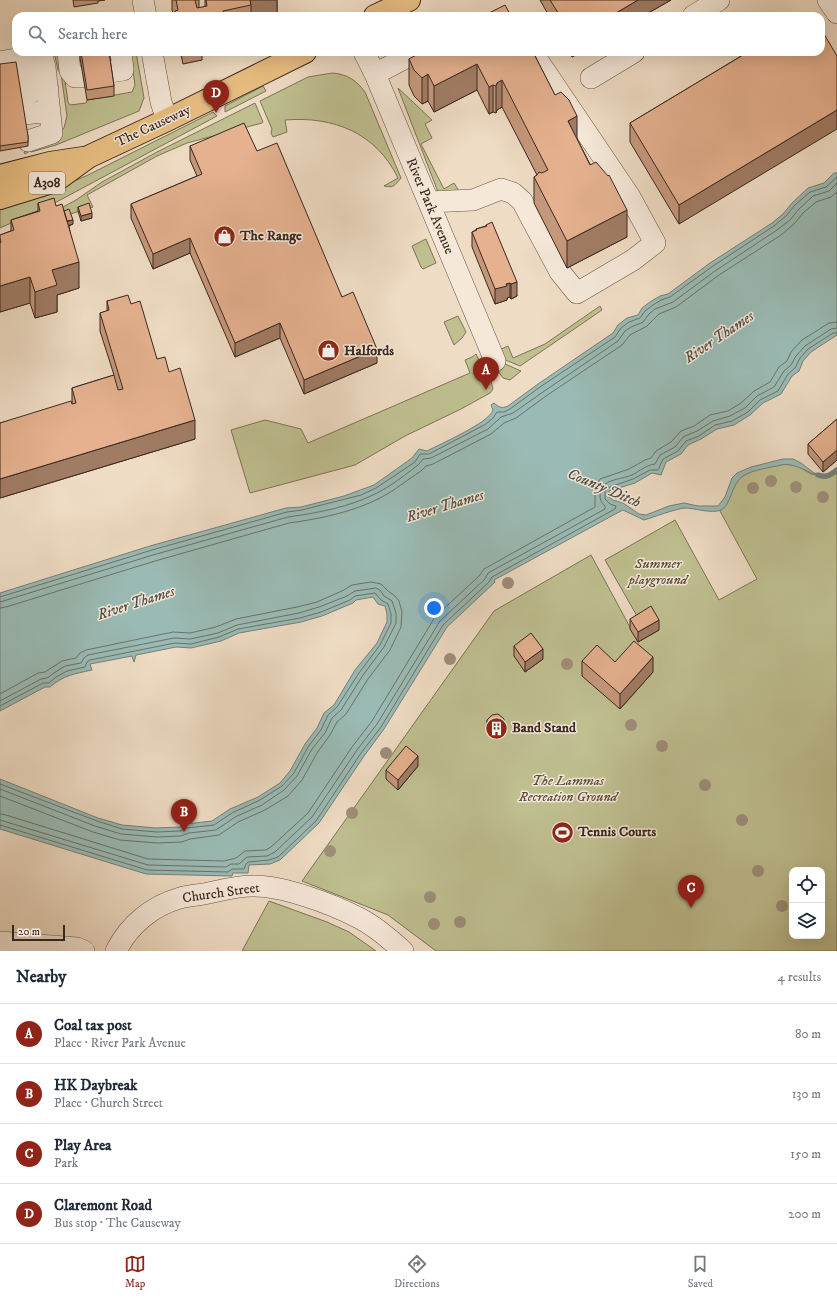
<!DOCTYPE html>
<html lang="en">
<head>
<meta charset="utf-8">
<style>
	:root { --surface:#fff; --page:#f2f2f3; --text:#1f2937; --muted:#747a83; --line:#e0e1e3; --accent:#8f2418 }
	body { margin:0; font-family:"IM FELL DW Pica",serif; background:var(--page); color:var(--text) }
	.controls { position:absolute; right:12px; bottom:12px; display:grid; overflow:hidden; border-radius:8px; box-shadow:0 4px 16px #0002 }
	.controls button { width:36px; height:36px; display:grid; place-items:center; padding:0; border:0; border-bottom:1px solid var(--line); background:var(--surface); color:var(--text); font:20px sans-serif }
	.scale { position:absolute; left:12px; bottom:10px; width:53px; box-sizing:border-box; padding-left:4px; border:2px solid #3a2821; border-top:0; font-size:11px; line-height:14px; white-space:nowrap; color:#3a2821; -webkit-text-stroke:3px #f5e8d9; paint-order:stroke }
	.you { position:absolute; left:434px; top:608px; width:14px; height:14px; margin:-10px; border:3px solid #fff; border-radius:50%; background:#1a73e8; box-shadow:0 0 0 6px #1a73e833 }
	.badge { display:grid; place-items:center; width:26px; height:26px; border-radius:50%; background:var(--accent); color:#fff; font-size:13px; font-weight:700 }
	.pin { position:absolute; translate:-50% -33px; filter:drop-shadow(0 1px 2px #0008) }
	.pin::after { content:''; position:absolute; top:21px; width:14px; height:12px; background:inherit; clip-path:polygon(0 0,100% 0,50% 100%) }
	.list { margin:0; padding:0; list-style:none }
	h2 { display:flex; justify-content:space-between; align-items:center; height:52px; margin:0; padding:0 16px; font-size:17px }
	h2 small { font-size:13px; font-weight:400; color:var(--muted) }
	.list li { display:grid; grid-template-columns:26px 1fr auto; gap:12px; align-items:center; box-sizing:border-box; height:60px; padding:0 16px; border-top:1px solid var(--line) }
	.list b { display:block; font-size:15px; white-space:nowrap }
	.list p { margin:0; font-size:13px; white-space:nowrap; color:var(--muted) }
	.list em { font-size:13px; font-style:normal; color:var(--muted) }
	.icon { flex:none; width:22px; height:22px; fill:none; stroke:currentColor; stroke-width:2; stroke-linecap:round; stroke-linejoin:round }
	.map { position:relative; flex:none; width:837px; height:951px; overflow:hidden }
	.search { position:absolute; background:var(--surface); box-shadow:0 4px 16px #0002; left:12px; right:12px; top:12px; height:44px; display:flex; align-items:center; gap:10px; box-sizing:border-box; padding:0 14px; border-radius:12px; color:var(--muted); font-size:15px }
	.sheet { height:292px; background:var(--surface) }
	nav { display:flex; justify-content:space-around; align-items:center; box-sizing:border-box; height:56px; border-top:1px solid var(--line); background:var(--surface); font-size:11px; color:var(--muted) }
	nav a { display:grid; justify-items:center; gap:2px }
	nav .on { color:var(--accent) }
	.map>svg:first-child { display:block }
</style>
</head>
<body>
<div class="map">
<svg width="837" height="951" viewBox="0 0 837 951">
	<rect width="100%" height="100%" fill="#efdcc4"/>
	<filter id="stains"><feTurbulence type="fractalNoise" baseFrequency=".005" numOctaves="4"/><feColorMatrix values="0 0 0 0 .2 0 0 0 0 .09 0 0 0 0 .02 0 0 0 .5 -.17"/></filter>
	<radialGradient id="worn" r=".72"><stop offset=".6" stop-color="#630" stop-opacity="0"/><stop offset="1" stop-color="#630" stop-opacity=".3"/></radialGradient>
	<!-- green -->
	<path fill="#bfbf90" stroke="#7c7458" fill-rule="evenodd" d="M54 52H61L68 102 70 105 86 103 87 100 132 92 135 85 130 52H136L144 98 139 111 56 145 31 152 30 151 25 154 24 152 60 132 64 128 67 116 61 74 58 70Z
		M332 73C347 74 356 80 365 92L401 178C394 186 394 188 384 186L398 178C376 133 334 116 285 120L287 132 273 137 271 133 272 129 260 101 308 77Z
		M263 86 266 91 225 112V106Z
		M398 88 432 120 425 124 432 138 421 144 444 189 454 183 459 191 438 192Z
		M255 103 263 122 262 123 187 143 157 156 87 195 93 207 0 236 52 213 76 200 102 182 157 152Z
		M213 112 217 116 49 206 0 228V210L47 193 88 175Z
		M426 239 436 263 423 269 421 267 412 246Z
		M600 306 602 310 520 366 503 359 499 350 508 346 513 358 545 344Z
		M458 316 466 332 462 338 454 345 444 322Z
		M476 354 484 371 490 369 493 376 490 378 493 389 490 393 461 409 405 436 355 465 250 493 231 430 265 420 301 429 308 443 470 373 465 360 472 357Z
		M503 363 521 371 510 380 503 378 495 367Z
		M784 464 798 466 811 474 829 476 837 470V951H436L388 915 302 881 494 611 591 555 638 642 641 623 605 560 675 520 719 600 757 579 720 511C730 503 727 496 733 486 743 469 767 468 784 464ZM792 870H822V936H792Z
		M269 901 327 922 349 932 376 951H242Z"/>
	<!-- water -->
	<path fill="#9abbb5" stroke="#74807a" d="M834 173H837V335L811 352 803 361 799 371 792 376 781 394 763 403 750 415 734 425 717 429 701 439 688 445 681 454 666 462 661 475 652 473 635 483 609 491V497L613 500 623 503 639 514 646 515 669 506 684 503 698 506H718L725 497 732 478 737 473 751 467 783 459H793L801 463 814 473 827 476 837 467V470C835 471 832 474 830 475 818 482 798 461 781 465 769 468 754 469 743 476 731 484 731 506 721 510 711 514 695 508 685 508 675 509 654 517 644 520L623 510 619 512 494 580 495 582 447 627 384 729 364 756 319 823 280 860 270 864 249 865 248 873H233L232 876 146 874 0 829V779L98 818 122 825 156 828 180 827 186 824 212 821 230 809 258 797 280 783 290 771 305 744 317 728 324 713 334 705 355 670 377 643 387 622V614L385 606 378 604 373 597 356 600 353 603 322 616 301 622 239 633 221 641 191 648 176 647 136 655 134 662 132 656 90 664 92 670C74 674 64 675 50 687H45L0 711V593L150 546 286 508 301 507 344 496 374 485 412 458 419 449 427 451C440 444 489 423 493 410L491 405 494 403C499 407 501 409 508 406L538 384 613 333 618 325 627 318 638 315 642 308 650 302 660 296 668 294 710 263 772 223 783 214 792 203 808 188 824 183Z"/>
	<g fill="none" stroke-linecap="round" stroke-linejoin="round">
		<!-- shore -->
		<path stroke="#6a726b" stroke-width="1" d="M0 597 152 550 287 512 302 510 361 495 376 488 415 462 420 454H429L486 424 493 418 497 412H504L510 409 540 387 615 337 621 328 629 322 640 318 645 311 653 305 661 300 670 297 713 266 774 226 786 216 795 205 810 192 826 187 837 177
			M0 602 153 555 288 517C317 513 350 507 377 493 391 486 405 475 418 465L423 459 431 458 488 429 501 417 513 413 543 392 618 341 625 331 631 327 643 322 649 314 655 309 673 302 715 271 777 230 790 220 799 209 813 196 829 191 837 183
			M0 608 6 607 155 561 289 523C319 519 353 512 380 498 394 491 407 480 421 471L426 466 433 464 491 434 504 423 516 418 546 396 622 345 630 335 647 326 659 314 676 307 719 275 781 235 794 224 803 213 816 202 831 197 837 192
			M0 694 38 673 45 672 62 661 76 658 80 653 86 650 173 632 190 633 216 627 236 619 297 607 317 602 344 590 352 585 371 582 381 584 388 591 395 596 399 601 402 612 401 627 390 650 368 679 346 714 337 722 330 735 317 753 302 780 288 796 265 810 238 822 219 835 190 839 182 842 157 843 120 840 93 832 0 796
			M0 701 41 679 47 678 54 673 65 666 81 663 84 658 88 655 174 638 190 639 218 633 237 625 299 613 319 607 347 596 355 591 376 588 380 590 384 596 392 601 396 613V623L384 647 363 675 341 710 332 718 325 733 312 749 297 776 284 790 262 805 235 817 216 830 189 833 181 836 157 837 121 834 95 826 0 789
			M0 706 43 683H49L56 677 67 671 85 667 87 662 90 660 175 643 191 644 219 637 238 629 300 618 321 612 350 600 355 596 375 593 381 600 388 604 391 614V623L380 645 359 673 337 707 328 715 321 730 308 747 294 773 282 786 260 800 232 813 214 825 187 828 180 831 157 832 122 829 97 821 0 784
			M0 814 6 815 148 859 224 861 236 858 245 851 266 850 271 847 308 813 352 747 372 721 435 617 479 576 484 569 595 507V489L600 479 629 469 645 460 651 458 656 451 671 442 681 431 694 426 710 415 728 411 741 403 754 391 770 382 779 367 787 361 791 352 802 340 829 323 837 322
			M0 820 148 865 226 867 231 864H239L247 857 267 856 275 852 312 817 357 750 377 724 440 621 485 579 488 573 605 509V506C602 503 600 501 600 495 600 479 620 480 632 475 640 471 646 465 655 464L660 455 675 447 683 437 697 431 713 421 730 416 745 408 757 396 774 387 784 371 791 365 796 356 805 346 831 329 837 328
			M0 825 147 870 228 872 232 869H244L246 864 248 862 269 860 278 857 316 821 361 753 381 727 443 625 489 582 492 577 615 509 616 506 610 504 605 499V491L607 488 633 479 650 470H658L663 459 678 451 686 441 699 436 715 425 732 421 748 412 760 400 778 391 788 374 795 368 800 358 808 349 833 333H837"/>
		<!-- stream -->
		<path stroke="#74807a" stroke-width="5.5" d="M818 475C827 478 830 475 837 470"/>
		<defs>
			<path id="minor" d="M143 0 146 16
				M828 0 837 13
				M693 16 719 0
				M68 52 70 71 75 77H83
				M152 52 161 102 167 120
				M364 52 375 74 495 361
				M0 62 33 56 41 53 45 67 52 133 28 141
				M110 72 123 70 121 52
				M375 74 417 52
				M18 77 46 74
				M591 78 634 52
				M20 94 48 89
				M24 114 50 111
				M429 202 473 200 501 189 513 193 522 201 560 272 577 293 633 260 655 243 630 197 532 52
				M0 942 77 948 84 951
				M116 951C129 925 152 906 180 898 187 896 196 895 204 894 219 891 236 886 252 886 282 885 332 904 359 918 373 925 391 940 403 951"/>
			<path id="major" d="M375 16 409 0
				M0 176 50 163 83 158
				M0 198 55 181 88 157 167 120 305 52"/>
		</defs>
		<!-- minor casing -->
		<use href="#minor" stroke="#67554a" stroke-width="22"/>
		<!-- major casing -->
		<use href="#major" stroke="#3a2821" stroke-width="24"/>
		<!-- minor -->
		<use href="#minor" stroke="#f5e8d9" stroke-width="21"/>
		<!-- major -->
		<use href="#major" stroke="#e8be82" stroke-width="22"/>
	</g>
	<!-- trees -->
	<g fill="#9e8e7a">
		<circle cx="771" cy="481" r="6"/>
		<circle cx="796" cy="487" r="6"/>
		<circle cx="753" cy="488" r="6"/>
		<circle cx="823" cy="497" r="6"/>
		<circle cx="508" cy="583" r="6"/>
		<circle cx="450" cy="659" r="6"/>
		<circle cx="567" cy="664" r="6"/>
		<circle cx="631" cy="725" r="6"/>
		<circle cx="662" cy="746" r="6"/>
		<circle cx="386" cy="753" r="6"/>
		<circle cx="705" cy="785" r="6"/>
		<circle cx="352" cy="813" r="6"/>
		<circle cx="742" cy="820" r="6"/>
		<circle cx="330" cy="851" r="6"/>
		<circle cx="758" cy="871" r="6"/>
		<circle cx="430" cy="897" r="6"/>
		<circle cx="782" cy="906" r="6"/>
		<circle cx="460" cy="922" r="6"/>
		<circle cx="434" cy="924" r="6"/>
	</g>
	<!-- wall -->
	<path fill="#c5987b" stroke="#3a2821" d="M73 0H105L98 1V3L74 7Z
		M172 0H199V8L205 7V0H277V16H174L172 10Z
		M540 0H671L643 16H549Z
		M80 52H109L114 86V96L87 100 80 58Z
		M178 52H202V60L183 64 181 55H179Z
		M416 52H533L627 237 567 268 534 203V177L537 175 502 107 497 110 496 113 493 112 489 114 477 90 434 112 428 101 422 104 414 96 409 85V59L416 56Z
		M570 52H581L572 57Z
		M748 52 679 224 630 142V123Z
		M0 64 28 136V146L0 151Z
		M190 146 257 151 342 297 377 363 304 394 280 338 235 357 190 253 153 269 131 218V204L197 176 190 160Z
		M38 203 56 206 64 211 73 224 69 226 79 288 57 295V312L35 318 30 303 0 312V235L11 231V220L38 211Z
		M78 207 92 218 81 221 78 211Z
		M486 225 517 296 511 299 510 297 507 298V300L495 304 472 247V232L476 230V229L486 226Z
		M107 301 131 304 157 359 169 372 195 439 0 498V423L72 404V388L114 375 100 331V313L107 311Z
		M837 419V460L823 472 808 454V444Z
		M630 619 659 630 638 642 630 629Z
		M514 646 543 659 525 672 514 656Z
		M582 661 615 662 653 672 620 709 582 676Z
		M487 720 504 731 501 735 494 737 488 733 487 725Z
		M418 766 398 790 386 779V770Z"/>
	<!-- shaded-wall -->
	<path fill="#a07c64" stroke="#3a2821" d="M249 0H277V16H251V5Z
		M638 0H671L643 16H611Z
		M572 52H581L572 57Z
		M477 64V90L434 112V86Z
		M428 74V101L422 104V78Z
		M502 80V107L497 110 496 113V86L497 83Z
		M493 85V112L489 114V87Z
		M837 110V129L679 224V205Z
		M577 116V142L568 121Z
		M627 210V237L567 268V241Z
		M92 213V218L81 221V216Z
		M73 220V224L60 228V223Z
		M190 238V253L153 269V254Z
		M79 262V288L57 295V312L35 318V292L52 270Z
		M30 277V303L0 312V286Z
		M517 282V296L511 299V284Z
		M510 283V297L507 298V300L495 304V289Z
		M280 323V338L235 357V343Z
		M377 349V363L304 394V380Z
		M195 420V439L0 498V479Z
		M837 450V460L823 472V462Z
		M659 620V630L638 642V632Z
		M543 649V659L525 672V662Z
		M653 657V672L620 709V694Z
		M504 726V731L501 735 494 737V732Z
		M418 756V766L398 790V780Z"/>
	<!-- building -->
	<path fill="#e5b18f" stroke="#3a2821" d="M176 0H195L197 8 207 6 206 0H250L251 5 223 11 224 16H176L175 11 178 10Z
		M550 0H638L611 16H560Z
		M505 5 511 16H483Z
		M821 29 837 56V110L679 205 630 123 748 52H821Z
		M81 52H109L114 86 87 90Z
		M417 52H533L555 95 561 92 569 100 577 116 568 121 590 165 596 162 608 176 609 175 627 210 567 241 534 177 537 175 539 172 542 173 548 170 502 80 497 83 496 86 493 85 489 87 477 64 434 86 428 74 422 78 414 70 409 59 418 54Z
		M16 62 28 136V142L0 146V64Z
		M244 123 257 151 277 143 342 297 353 292 377 349 304 380 280 323 235 343 190 238 153 254 131 204 202 174 190 146Z
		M54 198 56 206 62 204 79 262 52 270 57 285 35 292 30 277 0 286V243L1 242 0 238V235L14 230 11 220 40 211 38 203Z
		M89 203 92 213 81 216 78 207Z
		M69 209 73 220 67 221 64 211Z
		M492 222 517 282 511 284 510 283 506 284 507 286 495 289 472 232 477 230 476 229 487 226 486 225Z
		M128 295 131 304 140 301 157 359 165 357 169 372 180 368 195 420 0 479V423L71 401 72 404 76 403 72 388 114 375 118 390 123 389 100 313 109 310 107 301Z
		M837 419V450L823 462 808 444Z
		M651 606 659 620 638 632 630 619Z
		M531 633 543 649 525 662 514 646Z
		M634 641 653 657 620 694 582 661 597 645 615 662Z
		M498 714 504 719V726L501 730 494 732 488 728 487 720 492 715Z
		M406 746 418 756 398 780 386 770Z"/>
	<!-- icons -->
	<defs>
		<symbol id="shop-disc" viewBox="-11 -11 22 22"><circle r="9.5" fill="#8f2418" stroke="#f5e8d9"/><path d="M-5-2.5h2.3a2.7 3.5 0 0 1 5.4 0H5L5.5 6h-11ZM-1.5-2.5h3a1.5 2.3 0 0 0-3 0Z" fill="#fff"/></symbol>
		<symbol id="building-disc" viewBox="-11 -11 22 22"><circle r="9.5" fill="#8f2418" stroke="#f5e8d9"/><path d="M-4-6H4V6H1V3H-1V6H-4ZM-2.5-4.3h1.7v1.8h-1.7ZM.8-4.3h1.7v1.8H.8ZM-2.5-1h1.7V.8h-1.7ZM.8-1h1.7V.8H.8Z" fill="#fff"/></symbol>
		<symbol id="stadium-disc" viewBox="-11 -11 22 22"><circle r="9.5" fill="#8f2418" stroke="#f5e8d9"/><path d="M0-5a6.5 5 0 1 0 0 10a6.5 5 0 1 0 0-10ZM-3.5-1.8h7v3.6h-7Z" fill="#fff"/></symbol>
	</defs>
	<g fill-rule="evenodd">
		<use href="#shop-disc" x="212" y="224" width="25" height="25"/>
		<use href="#shop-disc" x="316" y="338" width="25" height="25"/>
		<use href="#building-disc" x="484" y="716" width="25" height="25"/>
		<use href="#stadium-disc" x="550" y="820" width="25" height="25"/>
	</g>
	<g text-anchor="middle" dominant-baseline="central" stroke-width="3" stroke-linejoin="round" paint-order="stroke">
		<!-- shield labels -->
		<rect fill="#f5e8d9" stroke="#726258" stroke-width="1" x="29" y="172" width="36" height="22" rx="3"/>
		<g font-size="13" font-weight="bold" fill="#3a2821">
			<text x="47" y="183">A308</text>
		</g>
		<!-- street labels -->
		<g font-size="14" fill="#3a2821" stroke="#f5e8d9">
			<text transform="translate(153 126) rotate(-25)">The Causeway</text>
			<text transform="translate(430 206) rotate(67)">River Park Avenue</text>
			<text transform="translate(221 893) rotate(-8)">Church Street</text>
		</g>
		<!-- poi labels -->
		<g font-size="14" font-weight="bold" fill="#3a2821" stroke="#f5e8d9" text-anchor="start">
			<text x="240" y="236">The Range</text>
			<text x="344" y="351">Halfords</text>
			<text x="512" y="728">Band Stand</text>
			<text x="578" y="832">Tennis Courts</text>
		</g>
		<!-- park labels -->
		<g font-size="14" font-style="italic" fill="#5b4e3d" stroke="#f5e8d9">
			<text x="658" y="564">Summer<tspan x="658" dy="16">playground</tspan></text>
			<text x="568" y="781">The Lammas<tspan x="568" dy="16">Recreation Ground</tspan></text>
		</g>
		<!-- water labels -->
		<g font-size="15" font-style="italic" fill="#524d46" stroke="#f5e8d9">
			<text transform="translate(719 337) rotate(-34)">River Thames</text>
			<text transform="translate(604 488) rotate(23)">County Ditch</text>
			<text transform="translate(445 506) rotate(-17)">River Thames</text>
			<text transform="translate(136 603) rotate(-18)">River Thames</text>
		</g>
	</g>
	<rect width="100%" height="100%" filter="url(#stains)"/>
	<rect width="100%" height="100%" fill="url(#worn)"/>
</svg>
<div class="controls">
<button><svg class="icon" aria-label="locate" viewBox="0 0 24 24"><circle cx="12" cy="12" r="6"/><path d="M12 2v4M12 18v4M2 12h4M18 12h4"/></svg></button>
<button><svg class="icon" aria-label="layers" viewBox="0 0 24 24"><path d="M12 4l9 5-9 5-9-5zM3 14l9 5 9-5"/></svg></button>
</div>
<div class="scale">20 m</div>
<div class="you"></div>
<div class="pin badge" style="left:486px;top:390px">A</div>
<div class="pin badge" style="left:184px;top:832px">B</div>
<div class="pin badge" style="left:691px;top:908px">C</div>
<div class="pin badge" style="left:216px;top:113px">D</div>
<div class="search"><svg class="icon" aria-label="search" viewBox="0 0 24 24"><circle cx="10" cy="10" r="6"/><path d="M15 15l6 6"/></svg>Search here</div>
</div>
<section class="sheet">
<h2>Nearby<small>4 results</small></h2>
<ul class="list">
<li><span class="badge">A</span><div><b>Coal tax post</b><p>Place · River Park Avenue</p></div><em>80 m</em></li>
<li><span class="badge">B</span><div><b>HK Daybreak</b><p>Place · Church Street</p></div><em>130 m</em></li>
<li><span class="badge">C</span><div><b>Play Area</b><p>Park</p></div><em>150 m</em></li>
<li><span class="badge">D</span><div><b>Claremont Road</b><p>Bus stop · The Causeway</p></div><em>200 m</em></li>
</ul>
</section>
<nav>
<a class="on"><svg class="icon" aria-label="map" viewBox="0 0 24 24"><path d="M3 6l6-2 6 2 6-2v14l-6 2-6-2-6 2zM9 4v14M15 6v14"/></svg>Map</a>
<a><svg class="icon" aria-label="directions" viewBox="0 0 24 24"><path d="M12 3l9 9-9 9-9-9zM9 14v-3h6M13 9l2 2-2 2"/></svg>Directions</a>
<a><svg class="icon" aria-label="saved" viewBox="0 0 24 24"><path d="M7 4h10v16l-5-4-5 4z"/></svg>Saved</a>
</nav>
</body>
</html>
